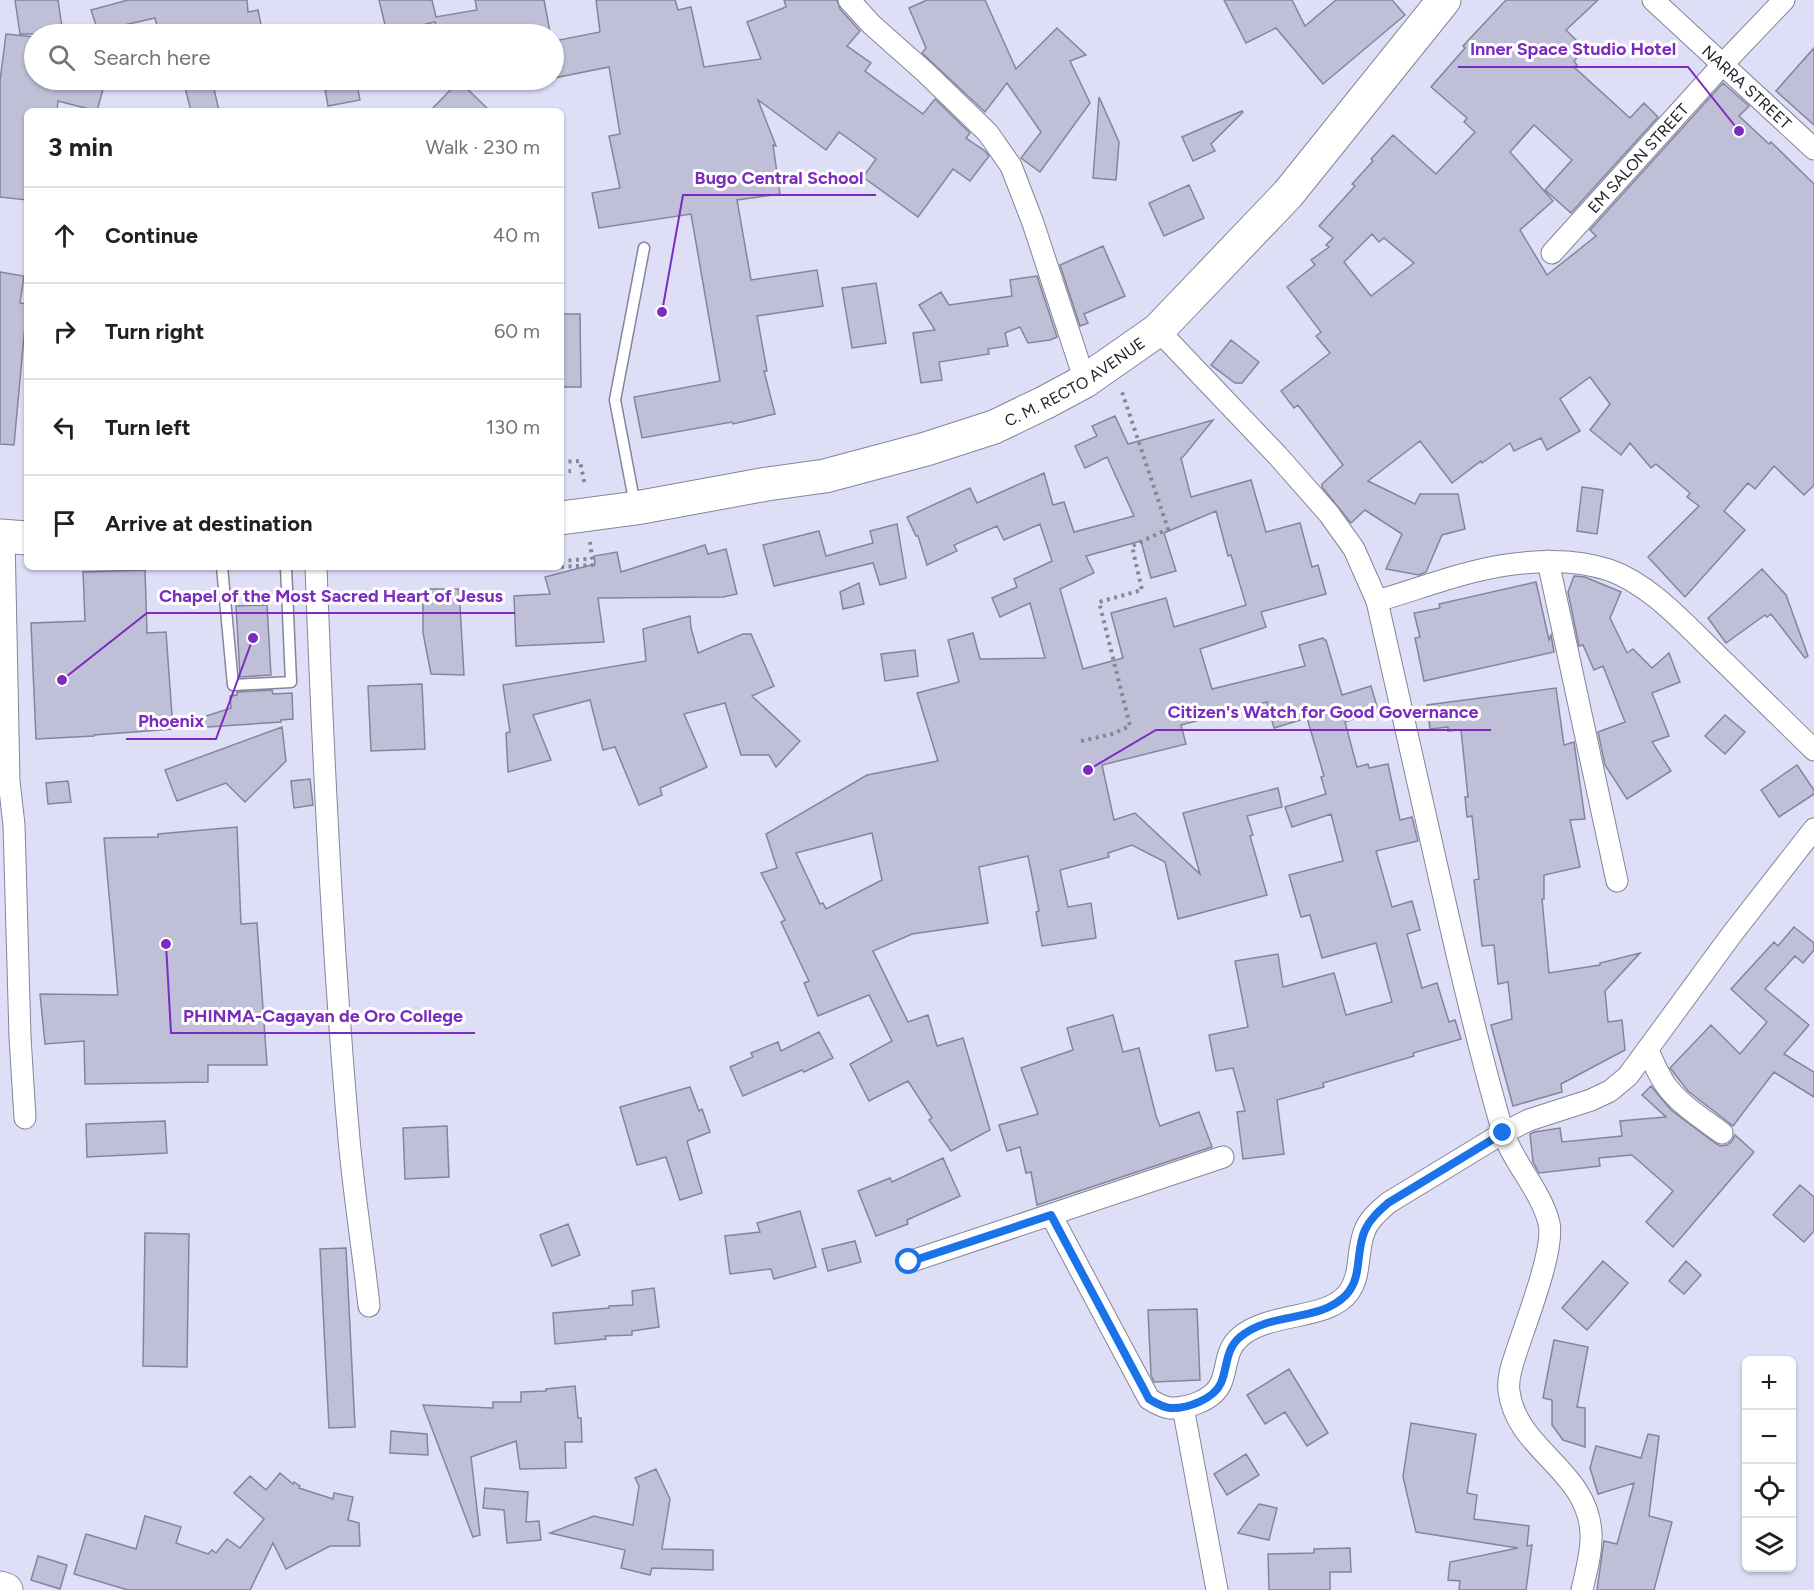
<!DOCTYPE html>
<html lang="en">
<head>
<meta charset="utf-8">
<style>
	:root { --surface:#fff; --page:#f2f2f2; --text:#202124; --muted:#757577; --line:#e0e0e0 }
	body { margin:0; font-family:Figtree,sans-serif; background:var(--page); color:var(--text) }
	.controls { position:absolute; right:18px; bottom:18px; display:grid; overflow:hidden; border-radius:9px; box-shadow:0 2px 4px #0004 }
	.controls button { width:54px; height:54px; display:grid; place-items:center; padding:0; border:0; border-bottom:2px solid var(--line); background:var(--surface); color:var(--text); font:30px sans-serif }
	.stop { position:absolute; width:18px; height:18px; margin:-14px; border:4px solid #1a73e8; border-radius:50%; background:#fff }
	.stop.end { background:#1a73e8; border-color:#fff; box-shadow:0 2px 6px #0008 }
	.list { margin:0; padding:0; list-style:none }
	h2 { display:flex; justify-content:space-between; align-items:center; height:78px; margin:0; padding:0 24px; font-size:26px }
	h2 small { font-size:20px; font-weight:400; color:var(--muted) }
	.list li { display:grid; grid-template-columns:39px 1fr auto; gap:18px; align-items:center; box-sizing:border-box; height:96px; padding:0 24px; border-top:2px solid var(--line) }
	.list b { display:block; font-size:22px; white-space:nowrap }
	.list em { font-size:20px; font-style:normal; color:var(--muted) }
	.icon { flex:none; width:33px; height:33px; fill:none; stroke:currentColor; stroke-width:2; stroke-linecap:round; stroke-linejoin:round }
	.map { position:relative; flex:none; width:1814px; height:1590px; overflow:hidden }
	.search { position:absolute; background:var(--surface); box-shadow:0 2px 4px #0004; left:24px; top:24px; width:540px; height:66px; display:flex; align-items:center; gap:15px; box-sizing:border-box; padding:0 21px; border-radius:33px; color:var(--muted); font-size:22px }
	.panel { position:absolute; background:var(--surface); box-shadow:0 2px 4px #0004; left:24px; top:108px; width:540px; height:462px; border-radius:9px }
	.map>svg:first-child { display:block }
</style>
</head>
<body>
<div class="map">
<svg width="1814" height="1590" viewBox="0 0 1814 1590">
	<rect width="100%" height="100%" fill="#dedef7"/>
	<!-- building -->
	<path fill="#bfbfd8" stroke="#84849b" stroke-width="1.5" fill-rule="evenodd" d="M15 0H58L63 34H20Z
		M128 0H247L248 12 258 10 263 34H199L197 29 175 34H159L155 18 98 31 91 10Z
		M379 0H432L436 17 477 10 475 0H544L550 32 533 34H438L435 22 387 33Z
		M596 0H675L678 10 691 7 704 67 761 59 747 22 786 7 784 0H837L840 9 860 31 847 46 871 63 865 71 923 114 935 99 970 133 966 138 985 151 989 156 970 181 953 169 918 217 863 177 876 159 839 132 826 150 758 100 776 146 773 145 780 194 737 200 751 280 817 270 823 306 757 316 767 371H764L775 414 733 424 732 422 642 438 634 397 720 381 691 214 599 228 592 193 620 188 609 136 620 134 609 67 554 78V41L600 32Z
		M927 0H985L1016 69 1057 28 1086 55 1070 61 1090 103 1040 172 1021 158 1041 132 1007 83 985 112 922 53 926 48 909 8Z
		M1224 0H1292L1305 26 1336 0H1392L1405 15 1323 84 1276 28 1246 43Z
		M1506 0H1598L1566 30 1585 49 1574 61 1577 65 1574 67 1630 118 1644 103 1658 117 1571 213 1545 190 1572 160 1534 125 1510 152 1553 201 1520 230 1547 275 1596 236 1590 230 1723 83 1749 106 1739 116 1769 144 1771 142 1814 184V485L1804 495 1774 466 1755 489 1748 483 1724 511 1745 530 1685 597 1648 557 1699 506 1687 497 1690 493 1656 464 1651 468 1630 443 1621 455 1590 430 1610 404 1590 377 1560 399 1580 431 1547 450 1541 438 1514 451 1510 443 1482 463 1481 461 1452 483 1420 441 1368 481 1415 504 1420 494H1458L1465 529 1442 535 1426 572 1419 575 1386 569 1402 534 1365 510 1351 523 1322 487V484L1343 465 1298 405 1294 408 1281 391 1330 353 1316 336 1321 332 1287 287 1315 265 1311 260 1329 247 1326 245 1333 238 1319 226 1355 186 1352 184 1373 161 1371 159 1393 135 1436 174 1475 132 1464 122 1467 118 1431 87 1465 48 1463 46ZM1372 234 1379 242 1384 238 1414 263 1371 296 1344 262Z
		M6 34 34 37V80H66L103 89 97 111 58 101 57 111H27V200L0 197V81Z
		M1814 48V125L1776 91Z
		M183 80H212L219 111H191Z
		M339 80H356L360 100 328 106 324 83Z
		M459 81 490 111H430Z
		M1099 97 1119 142 1116 180 1093 178Z
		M1242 111 1243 112 1211 144 1215 151 1193 161 1182 137Z
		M1189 185 1204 218 1164 236 1149 203Z
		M1103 246 1125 296 1084 314 1088 323 1080 326 1060 265Z
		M0 272 24 276 20 303 27 304 14 445 0 444Z
		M1037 276 1057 337 1050 340 1028 343 1020 327 1005 333 1008 346 988 349 989 354 939 362 942 380 921 383 913 333 935 330 919 305 941 292 949 305 1012 296 1010 280Z
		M876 283 886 343 852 348 842 288Z
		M561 314H580L581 387H561Z
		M1231 340 1259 362 1242 383H1235L1211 365Z
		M1115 416 1128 444 1213 420 1183 457 1181 458 1191 497 1251 480 1266 532 1300 523 1312 567 1318 565 1326 594 1261 612 1266 627 1200 649 1212 689 1305 666 1299 645 1323 638 1324 640H1326L1342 695 1371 686 1378 710 1345 722 1357 767 1368 764 1369 768 1388 764 1400 820 1412 817 1418 841 1376 851 1392 907 1412 901 1420 930 1407 934 1422 988 1437 983 1449 1022 1455 1020 1461 1039 1413 1053 1414 1056 1323 1083 1324 1087 1277 1100 1284 1154 1243 1159 1237 1112 1245 1111 1233 1068 1216 1071 1209 1035 1248 1027 1235 961 1278 954 1283 987 1334 973 1346 1015 1392 1002 1376 943 1322 958 1310 915 1301 917 1289 875 1343 861 1331 814 1292 827 1285 807 1326 794 1321 777 1324 776 1307 718 1274 728 1267 702 1181 725 1186 744 1102 765 1114 820 1135 813 1200 874 1183 813 1278 788 1282 807 1247 816 1253 835 1250 836 1267 895 1178 919 1165 862 1132 845 1108 853 1109 857 1060 870 1068 907 1091 903 1096 938 1042 946 1036 912 1039 911 1028 856 979 867 988 923 912 934 873 951 908 1022 928 1015 937 1046 963 1038 990 1130 951 1151 929 1120 932 1118 908 1081 869 1101 850 1064 892 1041 869 995 818 1016 804 983 809 981 781 922 785 920 761 873 777 868 766 834 867 775 938 761 917 693 959 682 948 640 973 633 980 659 1045 658 1030 603 1000 617 992 598 1017 587 1014 579 1052 561 1040 524 1004 540 997 526 954 545 957 551 927 565 918 536H916L907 517 970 488 977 503 1044 473 1053 505 1064 502 1074 532 1134 516 1107 457 1085 468 1075 446 1097 436 1092 426ZM1216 511 1228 556 1231 555 1246 605 1174 627 1166 598 1111 613 1123 658 1083 669 1060 589 1094 573 1086 556 1141 541 1151 578 1176 571 1164 533ZM872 833 882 880 826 909 823 903 820 904 796 853Z
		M1582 487 1603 490 1597 534 1577 531Z
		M897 524 906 578 880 585 873 563 774 586 763 545 819 531 826 556 873 543 870 531Z
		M705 545 708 554 726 549 737 594 723 597 598 598 604 642 516 646 514 596 550 594 545 577 595 564 594 556 617 552 621 572Z
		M1762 569 1786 595 1808 656 1805 658 1771 614 1767 617 1765 615 1726 643 1708 618Z
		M145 570 147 633 166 632 173 729 94 735V736L36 739 31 623 85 621 83 572Z
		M1574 576 1585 577 1621 592 1610 618 1627 653 1633 649 1652 668 1669 653 1680 682 1652 693 1669 736 1652 742 1671 771 1627 799 1605 765 1598 732 1625 722 1603 666 1594 670 1583 645 1579 646 1568 592Z
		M1536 582 1549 640 1551 635 1554 652 1424 681 1415 638 1420 637 1414 613 1440 608 1439 604Z
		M859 583 864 604 843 609 840 592Z
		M423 589H459L464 675 431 674 423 633Z
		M267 605 271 675 240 677 236 606Z
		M690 616 691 628 698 653 743 634H751L774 686 752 696 800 741 776 767 769 755H741L725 703 684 714 707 767 660 788 662 795 639 805 615 747 603 750 590 700 533 715 551 760 508 772 506 733 510 732 503 685 646 661 643 629Z
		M915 650 918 676 885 681 881 654Z
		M422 684 425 749 371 751 368 686Z
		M1556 688 1564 745 1574 742 1585 819 1570 820 1580 867 1544 875V899H1542L1549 973 1600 965V963L1640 953 1605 991 1608 1022 1622 1020 1625 1050 1561 1084 1562 1092 1513 1106 1491 1025 1512 1019 1508 982 1498 984 1494 945 1482 946 1474 880 1479 879 1472 816 1467 817 1465 797H1468L1461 730 1448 731V727L1430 729 1427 705Z
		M272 690 273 694 292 693 293 719 281 720V722L193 728 191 721 231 708 230 696 237 695V692Z
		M1725 715 1745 732 1725 754 1705 736Z
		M282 727 286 761 245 802 226 783 177 801 165 770Z
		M1797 765 1814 790V794L1779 817 1761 790Z
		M310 779 313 805 294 808 291 781Z
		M68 781 71 802 48 804 46 783Z
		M237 827 241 924 257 923 267 1065H208V1082L85 1084 84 1041 45 1044 40 994 118 995 104 838 158 837V834Z
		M1794 927 1814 943V950L1803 963 1795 956 1765 989 1809 1025 1784 1054 1814 1072V1097L1774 1072 1733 1126 1688 1091 1670 1068 1711 1025 1740 1054 1767 1022 1731 989 1774 942 1778 946Z
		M1113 1015 1123 1052 1139 1048 1156 1116 1160 1126 1199 1112 1212 1147 1037 1205 1031 1172 1026 1173 1020 1147 1007 1151 999 1125 1038 1114 1021 1068 1073 1050 1067 1028Z
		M819 1032 833 1058 804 1072 802 1070 743 1096 730 1067 753 1057 751 1053 778 1042 781 1051Z
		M1651 1086 1671 1110 1715 1143 1720 1146 1727 1145 1732 1141 1735 1135 1754 1152 1673 1247 1646 1222 1673 1191 1632 1155 1599 1158 1600 1166 1539 1173 1533 1162 1530 1134 1534 1132 1560 1128 1562 1142 1622 1136 1620 1121 1666 1117 1642 1095Z
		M690 1087 699 1111 702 1109 710 1132 687 1141 702 1193 680 1200 666 1157 637 1165 620 1107Z
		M165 1121 167 1153 87 1157 86 1124Z
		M447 1126 449 1177 405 1179 403 1128Z
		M943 1158 960 1196 907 1220 908 1224 876 1236 858 1191 890 1178 892 1182Z
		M1800 1185 1814 1197V1231L1804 1242 1773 1215Z
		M800 1211 816 1267 774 1279 771 1269 730 1274 725 1236 760 1232 757 1223Z
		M568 1224 580 1255 552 1266 540 1235Z
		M145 1233 189 1234 187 1367 143 1366Z
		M855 1241 861 1262 828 1271 822 1249Z
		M346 1248 355 1427 329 1428 320 1249Z
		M1603 1261 1628 1283 1587 1330 1562 1308Z
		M1686 1261 1701 1275 1684 1294 1669 1281Z
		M654 1288 659 1327 632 1331V1335L605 1336 606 1339 555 1344 553 1313 609 1308V1306L633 1305 632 1291Z
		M1197 1309 1200 1380 1154 1382 1151 1375 1148 1310Z
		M1554 1340 1588 1347 1577 1407 1585 1408V1447L1563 1440 1552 1425V1400L1543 1398Z
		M1289 1369 1328 1433 1307 1446 1285 1412 1265 1424 1247 1395Z
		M575 1386 578 1418H581L582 1442H565L566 1468 520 1469 516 1441 471 1457 480 1535 473 1537 423 1405 493 1408V1402H521V1392L546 1391V1389Z
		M1411 1423 1476 1434 1467 1493 1477 1495 1474 1519 1529 1526 1527 1546 1532 1545 1526 1590H1459L1460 1581 1448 1580 1450 1562 1518 1548 1416 1532 1403 1477Z
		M391 1431 427 1434 428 1455 390 1453Z
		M1648 1434 1659 1436 1649 1516 1672 1522 1654 1590H1597L1604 1541 1617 1544 1634 1483 1598 1494 1590 1468 1596 1446 1641 1458Z
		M1246 1454 1259 1475 1227 1495 1214 1474Z
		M656 1469 670 1499 662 1549 713 1550V1570L652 1568 650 1575 621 1568 625 1550 550 1533 594 1516 633 1525 639 1486 635 1478Z
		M280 1473 293 1484 294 1482 300 1486 299 1488 333 1499 334 1493 353 1497 348 1520 359 1523 360 1546H330L286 1569 273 1543 250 1590H128L74 1574 86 1534 136 1549 145 1516 181 1527 176 1543 208 1554 212 1550 216 1553 227 1539 240 1548 264 1519 234 1493 250 1476 266 1490Z
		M485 1488 528 1492 526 1522 539 1521 541 1540 507 1543 504 1510 483 1508Z
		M1259 1504 1277 1508 1269 1540 1238 1533Z
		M1350 1548 1351 1572H1330V1590H1269L1268 1554 1314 1553V1549Z
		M38 1556 67 1565 60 1589 31 1580Z"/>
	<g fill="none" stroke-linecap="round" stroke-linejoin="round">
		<defs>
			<path id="lane" d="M635 505 615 400 644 248
				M222 567 233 685 291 682 286 567"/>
			<g id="street">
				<path d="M849 0 872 25 925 72 988 133 1011 166 1033 223 1085 381"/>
				<path id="s1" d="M1653 0 1814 149"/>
				<path id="s2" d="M1552 253 1723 64 1784 0"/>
				<path d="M1158 330 1278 456 1329 514 1354 549 1377 601C1399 697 1420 793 1442 889 1460 969 1479 1050 1502 1129 1512 1162 1541 1190 1549 1223 1555 1249 1526 1322 1517 1350 1513 1362 1507 1378 1509 1391 1516 1450 1588 1470 1591 1533 1592 1551 1586 1572 1582 1590"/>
				<path d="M4 536 9 781 14 825 20 1037 25 1118"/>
				<path d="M1548 561 1617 881"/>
				<path d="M316 567C323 758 332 949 349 1139 354 1195 363 1250 369 1306"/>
				<path d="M1377 601C1425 587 1474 567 1523 563 1551 560 1582 561 1609 570 1650 584 1686 625 1716 654 1749 686 1781 718 1814 750"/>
				<path d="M1648 1051C1654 1063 1659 1077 1668 1088 1682 1106 1703 1119 1722 1133"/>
				<path d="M1051 1215 1149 1399C1156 1403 1162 1407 1170 1408 1187 1409 1214 1400 1221 1383 1228 1366 1225 1350 1240 1337 1270 1311 1328 1321 1349 1292 1362 1273 1356 1251 1365 1230 1369 1219 1379 1211 1388 1203L1503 1133 1529 1120 1591 1100 1610 1091 1628 1076 1732 934 1814 829"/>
				<path d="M909 1262 1223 1157"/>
				<path d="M1183 1407 1217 1590"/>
			</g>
			<g id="highway">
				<path id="s3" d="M561 518 636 508 767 484 825 476 926 449 994 427 1046 402 1085 381 1158 330 1288 194 1444 0"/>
				<path d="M0 536 27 538"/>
				<path d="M0 1588 6 1590"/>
			</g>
		</defs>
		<!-- lane casing -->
		<use href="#lane" stroke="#84849b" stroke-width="13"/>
		<!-- street casing -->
		<use href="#street" stroke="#84849b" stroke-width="23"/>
		<!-- highway casing -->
		<use href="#highway" stroke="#84849b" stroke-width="35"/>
		<!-- path -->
		<path stroke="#868698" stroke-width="4" stroke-dasharray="3 4.5" stroke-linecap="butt" d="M561 462 580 461 585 486
			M561 472 571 471
			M561 561 587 559
			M561 567 593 565 590 542
			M1081 741 1112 734 1130 726 1099 602 1142 590 1132 546 1168 529 1121 389"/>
		<!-- lane -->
		<use href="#lane" stroke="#fff" stroke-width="10"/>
		<!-- street -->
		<use href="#street" stroke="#fff" stroke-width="21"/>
		<!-- highway -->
		<use href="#highway" stroke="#fff" stroke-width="33"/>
	</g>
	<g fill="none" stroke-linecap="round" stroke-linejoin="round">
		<!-- route -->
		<path stroke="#1a73e8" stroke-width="8" d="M909 1262 1051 1215 1149 1399C1156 1403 1162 1407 1170 1408 1187 1409 1214 1399 1221 1383 1228 1366 1225 1350 1240 1337 1271 1311 1319 1323 1346 1295 1363 1277 1355 1252 1365 1230 1370 1219 1379 1211 1388 1203L1503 1133"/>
	</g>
	<g text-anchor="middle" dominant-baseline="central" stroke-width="6" stroke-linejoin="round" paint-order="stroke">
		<!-- street labels -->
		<g font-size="16" fill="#1f1f28" stroke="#fff">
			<text stroke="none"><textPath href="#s1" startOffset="128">NARRA STREET</textPath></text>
			<text stroke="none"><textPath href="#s2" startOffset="128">EM SALON STREET</textPath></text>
			<text stroke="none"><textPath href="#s3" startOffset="536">C. M. RECTO AVENUE</textPath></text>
		</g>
	</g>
	<!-- callouts -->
	<path fill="none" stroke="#7b2cbf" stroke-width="2" d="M1739 131L1688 67H1458M662 312L683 195H876M62 680L147 613H515M1088 770L1156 730H1491M253 638L216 739H126M166 944L171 1033H475"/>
	<g fill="#7b2cbf" stroke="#fff" stroke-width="2">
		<circle cx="1739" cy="131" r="6"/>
		<circle cx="662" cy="312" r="6"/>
		<circle cx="62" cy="680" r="6"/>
		<circle cx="1088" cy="770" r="6"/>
		<circle cx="253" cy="638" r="6"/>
		<circle cx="166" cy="944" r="6"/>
	</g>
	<g font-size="18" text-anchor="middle" font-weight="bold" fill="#7b2cbf" stroke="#fff" stroke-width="6" stroke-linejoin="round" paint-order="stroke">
		<text x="1573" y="55">Inner Space Studio Hotel</text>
		<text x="779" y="184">Bugo Central School</text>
		<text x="331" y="602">Chapel of the Most Sacred Heart of Jesus</text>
		<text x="1323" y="718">Citizen's Watch for Good Governance</text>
		<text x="171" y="727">Phoenix</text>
		<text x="323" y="1022">PHINMA-Cagayan de Oro College</text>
	</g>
</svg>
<div class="controls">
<button>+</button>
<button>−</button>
<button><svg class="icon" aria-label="locate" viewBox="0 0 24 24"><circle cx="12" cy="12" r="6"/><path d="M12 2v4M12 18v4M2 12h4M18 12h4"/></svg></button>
<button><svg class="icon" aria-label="layers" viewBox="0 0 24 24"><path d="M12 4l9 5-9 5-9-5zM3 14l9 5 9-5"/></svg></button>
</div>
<div class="stop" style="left:909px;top:1262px"></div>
<div class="stop end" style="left:1503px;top:1133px"></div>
<div class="search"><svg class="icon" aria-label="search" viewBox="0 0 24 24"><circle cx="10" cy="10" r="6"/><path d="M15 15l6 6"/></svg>Search here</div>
<section class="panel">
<h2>3 min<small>Walk · 230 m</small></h2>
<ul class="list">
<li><svg class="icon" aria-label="ahead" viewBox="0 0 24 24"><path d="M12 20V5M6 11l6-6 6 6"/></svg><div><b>Continue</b></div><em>40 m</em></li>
<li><svg class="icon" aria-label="right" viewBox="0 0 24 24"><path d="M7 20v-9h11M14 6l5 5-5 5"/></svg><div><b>Turn right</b></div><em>60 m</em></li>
<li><svg class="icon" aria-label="left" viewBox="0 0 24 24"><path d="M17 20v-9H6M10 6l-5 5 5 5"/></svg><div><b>Turn left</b></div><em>130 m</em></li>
<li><svg class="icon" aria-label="arrive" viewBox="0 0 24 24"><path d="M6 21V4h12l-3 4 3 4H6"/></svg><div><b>Arrive at destination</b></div></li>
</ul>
</section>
</div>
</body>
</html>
